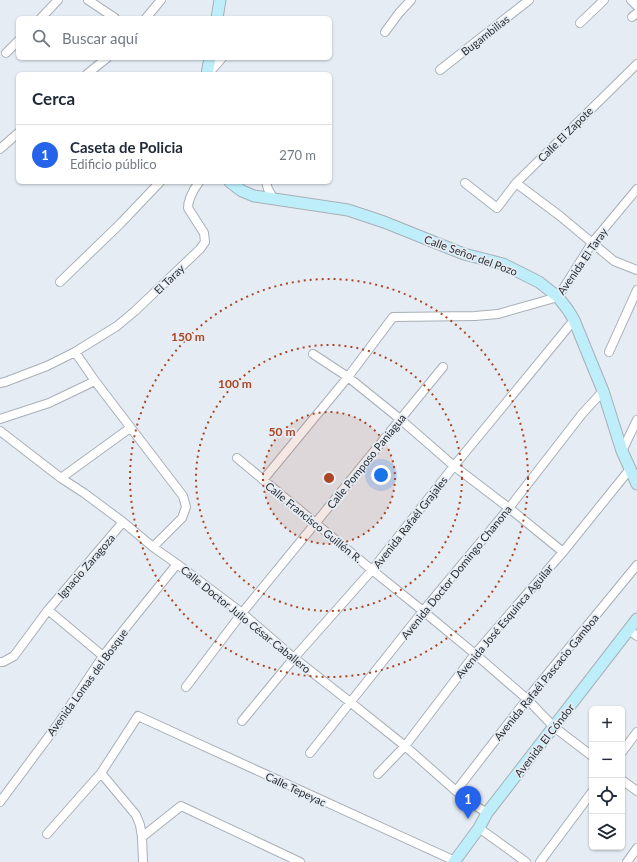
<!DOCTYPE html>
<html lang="es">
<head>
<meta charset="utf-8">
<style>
	:root { --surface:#fff; --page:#f2f2f3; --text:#1f2937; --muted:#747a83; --line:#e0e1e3; --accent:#2563eb }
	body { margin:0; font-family:Lato,sans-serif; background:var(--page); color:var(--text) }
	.controls { position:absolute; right:12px; bottom:12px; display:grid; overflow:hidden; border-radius:6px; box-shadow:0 1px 3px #0004 }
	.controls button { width:36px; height:36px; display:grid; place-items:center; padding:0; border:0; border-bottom:1px solid var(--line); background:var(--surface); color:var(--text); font:20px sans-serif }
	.you { position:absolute; left:381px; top:475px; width:14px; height:14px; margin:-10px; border:3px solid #fff; border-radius:50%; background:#1a73e8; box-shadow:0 0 0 6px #1a73e833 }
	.badge { display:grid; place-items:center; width:26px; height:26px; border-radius:50%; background:var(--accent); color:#fff; font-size:13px; font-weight:700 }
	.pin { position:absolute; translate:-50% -33px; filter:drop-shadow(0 1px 2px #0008) }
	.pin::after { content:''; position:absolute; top:21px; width:14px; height:12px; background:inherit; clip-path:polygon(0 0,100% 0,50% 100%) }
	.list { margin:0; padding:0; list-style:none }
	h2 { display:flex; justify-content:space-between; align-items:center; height:52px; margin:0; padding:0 16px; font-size:17px }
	h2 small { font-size:13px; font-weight:400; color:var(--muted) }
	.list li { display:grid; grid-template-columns:26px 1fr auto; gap:12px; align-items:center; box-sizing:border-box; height:60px; padding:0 16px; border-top:1px solid var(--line) }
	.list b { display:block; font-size:15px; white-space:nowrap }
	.list p { margin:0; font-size:13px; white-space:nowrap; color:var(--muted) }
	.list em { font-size:13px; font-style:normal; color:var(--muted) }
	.icon { flex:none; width:22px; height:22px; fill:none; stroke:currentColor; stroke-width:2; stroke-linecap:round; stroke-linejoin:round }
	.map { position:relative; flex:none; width:637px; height:862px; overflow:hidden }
	.search { position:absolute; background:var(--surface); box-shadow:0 1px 3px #0004; left:16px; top:16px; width:316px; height:44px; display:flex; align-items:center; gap:10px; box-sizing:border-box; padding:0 14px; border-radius:6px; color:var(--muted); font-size:15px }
	.panel { position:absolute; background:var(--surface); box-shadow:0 1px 3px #0004; left:16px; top:72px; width:316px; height:112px; border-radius:6px }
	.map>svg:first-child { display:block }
</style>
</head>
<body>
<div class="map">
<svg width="637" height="862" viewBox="0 0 637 862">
	<rect width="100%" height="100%" fill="#e5ecf4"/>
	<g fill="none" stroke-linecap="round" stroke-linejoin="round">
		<defs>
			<path id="street" d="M88 0 115 18
				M631 0 637 6
				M632 17 637 13
				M41 18 58 0
				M146 18 161 0
				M580 23 604 0
				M385 32 399 13 411 0
				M6 53 18 41
				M440 70 529 0
				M87 74 107 58
				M208 74 222 58
				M0 149 18 133
				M266 182 268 189 273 198
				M465 183 497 208 516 183 637 64
				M516 183 560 216 614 261 637 270
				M60 282 120 224 160 182
				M75 352 95 381 183 496 186 507 182 518 153 547
				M609 352 637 290
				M313 354 348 377 400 419 454 466 509 508 563 552
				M0 383 5 382 47 366 75 352 117 326 135 311 200 249 205 242 204 233 188 208C188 198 194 189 199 182
				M0 419 49 403 95 381
				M0 431 61 478 84 493 123 522 153 547 177 564 242 613 294 658 350 702 405 746 456 791 476 806 487 813
				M622 451 637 420
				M237 458 372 570 423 611 475 654 527 699 554 727 592 756
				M61 478 130 428
				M263 480 348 377 393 317 475 316 498 314 558 297 592 243 637 189
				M48 610 103 656
				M629 630 637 636
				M0 662H3L14 656 48 610 123 522
				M186 687 242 613 443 367
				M242 721 294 658 372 570 454 466 574 320
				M622 752 637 732
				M310 753 423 611 509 508 582 414 603 391
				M101 773 136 815 140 825 142 837
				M378 774 405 746 475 654 563 552 630 469
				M622 780 637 791
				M456 791 527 699 637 565
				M0 802 58 724 103 656 177 564
				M479 828 526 862
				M47 834 101 773 138 716 455 861
				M143 862 142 837 181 806 300 862
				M540 862 592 792
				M627 862 637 848"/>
			<path id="secondary" d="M217 18 220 0
				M207 74 210 58
				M230 182 242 191 254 196 348 210 384 222 464 254 503 264 539 282 558 297 568 310 574 320 603 391 622 451 637 484
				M454 862 479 828 487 813 637 619"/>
		</defs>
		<!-- street casing -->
		<use href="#street" stroke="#a8afb7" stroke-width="10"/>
		<!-- secondary casing -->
		<use href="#secondary" stroke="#a8afb7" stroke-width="13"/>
		<!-- street -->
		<use href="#street" stroke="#fff" stroke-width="8"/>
		<!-- secondary -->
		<use href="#secondary" stroke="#bdeefa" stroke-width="11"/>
	</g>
	<!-- distance rings -->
	<circle cx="329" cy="478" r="66" fill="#ac4521" fill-opacity=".12"/>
	<g fill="none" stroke="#ac4521" stroke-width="2" stroke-dasharray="2 4">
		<circle cx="329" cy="478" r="66"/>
		<circle cx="329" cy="478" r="133"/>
		<circle cx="329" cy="478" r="199"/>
	</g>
	<g text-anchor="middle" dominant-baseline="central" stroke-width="3.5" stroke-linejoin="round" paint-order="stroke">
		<!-- street labels -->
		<g font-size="11" fill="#2c2f32" stroke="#e5ecf4">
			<text transform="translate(485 35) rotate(-38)">Bugambilias</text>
			<text transform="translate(565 134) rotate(-45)">Calle El Zapote</text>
			<text transform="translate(471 255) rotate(20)">Calle Señor del Pozo</text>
			<text transform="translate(582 261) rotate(-55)">Avenida El Taray</text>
			<text transform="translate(169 279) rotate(-44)">El Taray</text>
			<text transform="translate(366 461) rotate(-51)">Calle Pomposo Paniagua</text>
			<text transform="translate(314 522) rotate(39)">Calle Francisco Guillén R.</text>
			<text transform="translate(410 522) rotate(-52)">Avenida Rafaél Grajales</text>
			<text transform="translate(86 566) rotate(-49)">Ignacio Zaragoza</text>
			<text transform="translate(456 572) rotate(-51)">Avenida Doctor Domingo Chanona</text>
			<text transform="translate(246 619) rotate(39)">Calle Doctor Julio César Caballero</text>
			<text transform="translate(504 621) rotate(-50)">Avenida José Esquinca Aguilar</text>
			<text transform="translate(546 677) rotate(-51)">Avenida Rafaél Pascacio Gamboa</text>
			<text transform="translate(87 682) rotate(-54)">Avenida Lomas del Bosque</text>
			<text transform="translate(544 740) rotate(-52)">Avenida El Cóndor</text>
			<text transform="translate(296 789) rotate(25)">Calle Tepeyac</text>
		</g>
	</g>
	<circle cx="329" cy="478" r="6" fill="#ac4521" stroke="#e5ecf4" stroke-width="2"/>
	<g font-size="12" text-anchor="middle" font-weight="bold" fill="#ac4521" stroke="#e5ecf4" stroke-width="3.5" stroke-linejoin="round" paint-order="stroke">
		<text x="188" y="341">150 m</text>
		<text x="235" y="388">100 m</text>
		<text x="282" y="436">50 m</text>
	</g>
</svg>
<div class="controls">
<button>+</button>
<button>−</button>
<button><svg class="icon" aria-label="locate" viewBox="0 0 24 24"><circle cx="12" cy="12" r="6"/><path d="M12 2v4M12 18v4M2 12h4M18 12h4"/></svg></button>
<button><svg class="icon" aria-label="layers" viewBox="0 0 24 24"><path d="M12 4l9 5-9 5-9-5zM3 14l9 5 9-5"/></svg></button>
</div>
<div class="you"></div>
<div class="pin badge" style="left:468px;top:819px">1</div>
<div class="search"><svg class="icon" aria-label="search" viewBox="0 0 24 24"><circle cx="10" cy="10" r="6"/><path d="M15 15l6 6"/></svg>Buscar aquí</div>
<section class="panel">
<h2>Cerca<small></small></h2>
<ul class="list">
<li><span class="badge">1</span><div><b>Caseta de Policia</b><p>Edificio público</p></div><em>270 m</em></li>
</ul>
</section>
</div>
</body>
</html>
